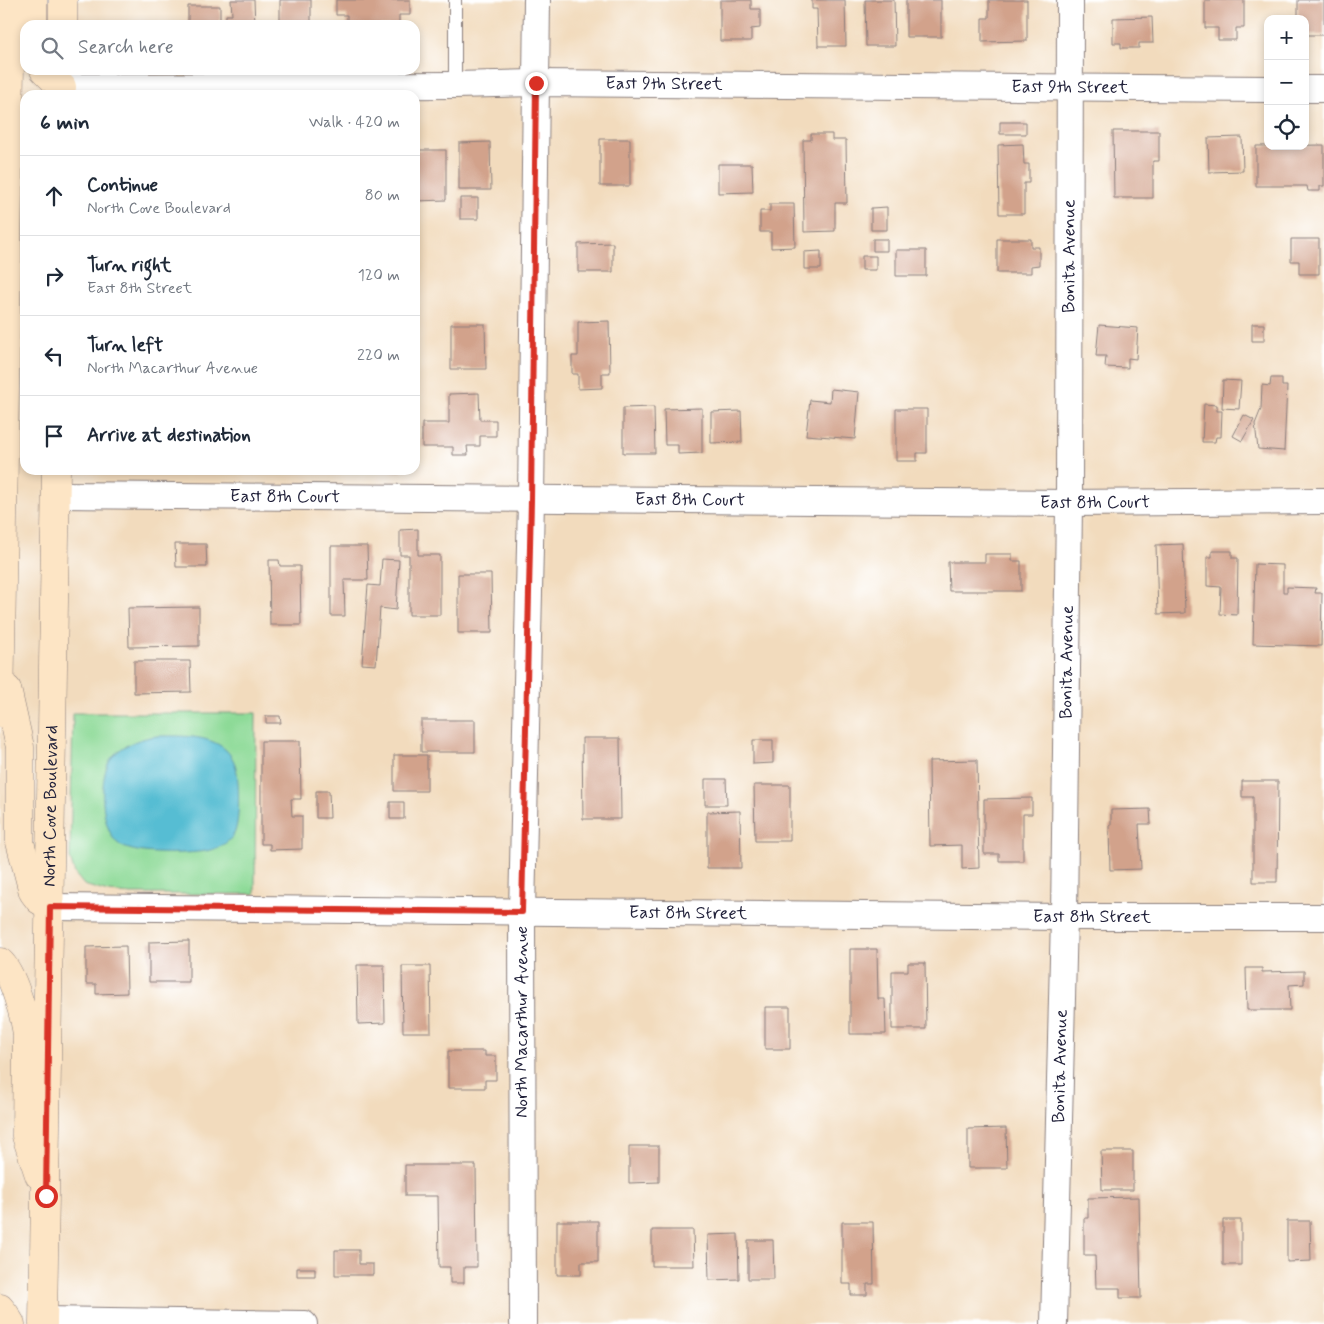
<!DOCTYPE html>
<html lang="en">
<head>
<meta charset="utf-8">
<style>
	:root { --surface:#fff; --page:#f6f6f7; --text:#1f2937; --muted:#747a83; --line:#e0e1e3 }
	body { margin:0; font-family:Mynerve,sans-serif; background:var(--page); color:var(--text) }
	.controls { position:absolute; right:15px; top:15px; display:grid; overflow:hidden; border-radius:10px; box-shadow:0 2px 8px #0003 }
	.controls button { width:45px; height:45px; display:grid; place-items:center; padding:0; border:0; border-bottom:1px solid var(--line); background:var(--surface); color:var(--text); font:25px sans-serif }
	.stop { position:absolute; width:15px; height:15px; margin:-11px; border:4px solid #d93025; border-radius:50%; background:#fff }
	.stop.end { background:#d93025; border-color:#fff; box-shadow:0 1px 5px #0008 }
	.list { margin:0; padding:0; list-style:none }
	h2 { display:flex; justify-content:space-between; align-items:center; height:65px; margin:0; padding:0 20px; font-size:21px }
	h2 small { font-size:16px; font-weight:400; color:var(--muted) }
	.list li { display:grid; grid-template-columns:32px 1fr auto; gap:15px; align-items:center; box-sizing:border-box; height:80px; padding:0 20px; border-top:1px solid var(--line) }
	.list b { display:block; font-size:19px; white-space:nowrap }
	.list p { margin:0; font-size:16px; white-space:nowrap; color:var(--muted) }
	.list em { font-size:16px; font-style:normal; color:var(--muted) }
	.icon { flex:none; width:28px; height:28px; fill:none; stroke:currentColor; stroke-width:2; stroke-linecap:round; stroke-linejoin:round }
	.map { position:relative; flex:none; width:1324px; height:1324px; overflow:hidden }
	.search { position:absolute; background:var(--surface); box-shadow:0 2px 8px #0003; left:20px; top:20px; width:400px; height:55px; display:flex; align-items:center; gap:12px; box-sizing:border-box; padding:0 18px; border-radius:15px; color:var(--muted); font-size:19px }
	.panel { position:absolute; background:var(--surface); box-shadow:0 2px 8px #0003; left:20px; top:90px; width:400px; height:385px; border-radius:15px }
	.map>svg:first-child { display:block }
</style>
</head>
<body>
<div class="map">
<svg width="1324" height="1324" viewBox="0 0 1324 1324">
	<rect width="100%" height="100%" fill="#fff"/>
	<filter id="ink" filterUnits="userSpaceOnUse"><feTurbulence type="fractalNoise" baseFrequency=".02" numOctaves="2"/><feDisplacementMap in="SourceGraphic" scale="10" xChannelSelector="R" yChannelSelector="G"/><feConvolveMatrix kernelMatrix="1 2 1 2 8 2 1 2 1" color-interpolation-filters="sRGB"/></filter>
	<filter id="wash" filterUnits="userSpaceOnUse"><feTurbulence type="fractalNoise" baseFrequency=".0096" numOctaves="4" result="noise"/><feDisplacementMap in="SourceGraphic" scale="20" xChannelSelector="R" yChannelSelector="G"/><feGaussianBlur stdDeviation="1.12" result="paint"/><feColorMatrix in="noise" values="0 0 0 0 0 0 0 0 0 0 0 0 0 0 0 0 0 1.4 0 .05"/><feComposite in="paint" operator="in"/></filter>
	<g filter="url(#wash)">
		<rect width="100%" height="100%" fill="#f2dbbd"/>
		<!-- green -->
		<path fill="#8dda97" stroke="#587e69" d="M73 713H256L255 894H131L108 892 84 885 75 874 70 858Z"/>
		<!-- water -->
		<path fill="#56bdd3" stroke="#3c7087" d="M157 736C178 736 209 734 226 750 232 756 236 764 237 773 239 786 240 822 234 834 228 844 217 849 206 851 185 854 137 856 120 845 100 832 97 773 113 756 124 744 141 738 157 736Z"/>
		<g id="blocks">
			<!-- building -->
			<path fill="#d2a28b" d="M231 0H254L255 25H226V15H232Z
				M280 0H311V25H280Z
				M336 0H410V15H399V25H347V15H336Z
				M720 0H751V9H760V28L751 29V41H720Z
				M812 0H845L846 46H818L817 9H812Z
				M865 0H894L895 46H866Z
				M906 0H941V37H906Z
				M989 0H1027V41L982 42V18H989Z
				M1205 0H1244V28H1236V40H1218V28H1205Z
				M1298 0H1324V35H1305V19H1298Z
				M188 6H220V25H188Z
				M1152 17 1153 43H1139V48H1121V43H1113V18Z
				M1000 122H1026V134H1000Z
				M1113 131H1159V161H1153V198H1114Z
				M811 134H832V140H846L847 203H835V231L804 232 803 140H811Z
				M1242 137 1243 171 1209 172 1208 138Z
				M600 139H630V186H600Z
				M490 142 491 190H459V143Z
				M1023 144 1024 164H1029V183H1024V214H999L998 145Z
				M1324 145V186H1320V191H1308L1307 186H1256V146Z
				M415 150H446V200L415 201Z
				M718 164H752L753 192 718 193Z
				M460 198H478V219H460Z
				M770 204H794L795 247 771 248V232H760V211H770Z
				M887 207V230H871V208Z
				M873 239H887V251H873Z
				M997 239H1031V247H1039V265L1031 266V273H997Z
				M1291 239H1319V274H1299V261H1291Z
				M613 243V272H578V244Z
				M896 250H926V276H896Z
				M821 251V269H804V252Z
				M862 256H876V270H862Z
				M609 321 610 373H602V388L578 389V374H572V356H578V322Z
				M451 324H485L486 369H451Z
				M1252 324H1264V341H1252Z
				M1099 325 1138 328 1136 359 1128 358V368L1105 367 1106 356H1096Z
				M1271 378H1282V386H1287L1284 451 1258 449 1255 424 1261 409 1262 385 1270 386Z
				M1223 380 1241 381 1239 409 1222 408Z
				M831 389 859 392 855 439 806 435 810 400 830 402Z
				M479 393 480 420H496V436H480V446H467L468 455H453V447H422V423H449V394Z
				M1204 404 1217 405V411H1222L1221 437H1216L1215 442H1202Z
				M654 407 655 453H623V408Z
				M702 408V453L678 454V445H665L664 409Z
				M896 409H927V453H917V461H896Z
				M741 411 742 442 711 443V412Z
				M1244 415 1254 420 1242 441 1233 436Z
				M391 470H402V472H391Z
				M418 529V555H440V615H409V555H400V530Z
				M175 544H206L207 567H176Z
				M1183 544 1185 613 1158 614 1156 545Z
				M331 546H367L368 580H344L345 616H331Z
				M1212 551H1232V558H1238L1237 615 1220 614 1221 587 1207 586V557H1212Z
				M985 554H1012V561H1021V591H949L948 562H985Z
				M382 559 399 560 396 610 380 608 376 665 362 664 368 585 380 586Z
				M269 560H279L280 566H300L301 625H270Z
				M1255 564 1283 565V592H1287V587L1316 588 1315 593H1322L1321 646 1253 644Z
				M458 574H491L492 633H458Z
				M199 607V646L129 647 128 608Z
				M134 661H190L191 692 134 693Z
				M266 716H280L281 723H266Z
				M421 720H475V752H421Z
				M582 738H620L621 819H583Z
				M753 740H773V763L753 764Z
				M261 741H300L301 799H291L292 816H302V849L270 850V844H261Z
				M394 755H427V791H394Z
				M977 760 979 868 962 869V845L930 846 929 761Z
				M705 779H726L727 805H705Z
				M1242 781H1278L1277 882H1253V797H1242Z
				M754 785H790V841H755Z
				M316 791H329L330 818H316Z
				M1032 798V814H1023V861H999V854H984V799Z
				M390 802H404V819H390Z
				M1150 809 1151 824H1139L1141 869 1110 870 1109 825H1111V810Z
				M740 811 741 868H707V812Z
				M189 941V982H149V942Z
				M126 946 127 993 96 994V984H86V947Z
				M850 949H877L878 999H885L886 1034H850Z
				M908 963H925L926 1029H892V971H908Z
				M357 965H384L385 1023 358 1024Z
				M402 966H430L431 1032H403Z
				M1246 968H1262V972L1304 971V984L1289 985 1290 1010H1247Z
				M765 1007H790V1049H765Z
				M448 1051H485V1056H496V1080H485V1088H448Z
				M1006 1128 1007 1168H968V1129Z
				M629 1146H659V1182L629 1183Z
				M1101 1151H1133V1190H1102Z
				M405 1165H476L477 1267H464V1283H450V1267H439L438 1196H405Z
				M1139 1197 1141 1298H1120V1288H1096L1095 1255H1084V1218H1088V1198Z
				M1223 1220H1241V1265H1223Z
				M557 1221H598V1262H581V1275H557Z
				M1287 1221H1310L1311 1261 1287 1262Z
				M842 1222H873L874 1284H867V1295H851V1284H842Z
				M652 1230H693L694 1266H652Z
				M738 1234 739 1279 709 1280 708 1235Z
				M748 1240H773L774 1279H748Z
				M335 1250H359V1264H373V1275H335Z
				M297 1268H315V1276H297Z"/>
		</g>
	</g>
	<g filter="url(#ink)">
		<use href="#blocks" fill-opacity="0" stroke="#8a7e7c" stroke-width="1"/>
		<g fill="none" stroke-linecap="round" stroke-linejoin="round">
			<defs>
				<path id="lane" d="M455 0V85"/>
				<g id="street">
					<path id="s1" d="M62 87 455 85 536 83 1268 89"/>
					<path d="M1305 89H1324"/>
					<path id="s2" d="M56 495 1069 503 1324 501"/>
					<path id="s3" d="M50 907 1064 917H1324"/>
					<path d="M43 1320 304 1324"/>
					<path d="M523 1324 522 912 531 500 537 0"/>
					<path id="s4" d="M1054 1324 1064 917 1069 503 1070 0"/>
				</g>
				<g id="secondary">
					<path d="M33 0V25"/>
					<path d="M63 25V0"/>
					<path d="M44 70 59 85 62 87"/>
					<path d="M7 689 20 747V842L33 892 39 900 50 907"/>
					<path d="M0 713 11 0"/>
					<path d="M0 962C13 973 25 1018 27 1035L26 1136 39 1175"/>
					<path d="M0 1308 5 1314 11 1324"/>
					<path id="s5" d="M43 1324 56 470"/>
				</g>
			</defs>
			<!-- lane casing -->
			<use href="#lane" stroke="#8a7e7c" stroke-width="14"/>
			<!-- street casing -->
			<use href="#street" stroke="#8a7e7c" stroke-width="28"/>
			<!-- secondary casing -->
			<use href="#secondary" stroke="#8a7e7c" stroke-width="29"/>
			<!-- lane -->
			<use href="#lane" stroke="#fff" stroke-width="12"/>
			<!-- street -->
			<use href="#street" stroke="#fff" stroke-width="26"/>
			<!-- secondary -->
			<use href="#secondary" stroke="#fde5c5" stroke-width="28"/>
		</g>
	</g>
	<g fill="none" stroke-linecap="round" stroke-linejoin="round" filter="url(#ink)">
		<!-- route -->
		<path stroke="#d93025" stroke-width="6" d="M46 1196 50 907 522 912 531 500 536 83"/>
	</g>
	<g text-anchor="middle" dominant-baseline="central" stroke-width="4" stroke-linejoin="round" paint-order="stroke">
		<!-- street labels -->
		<g font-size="18" fill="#22223b" stroke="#fff">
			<text stroke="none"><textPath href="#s1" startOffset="602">East 9th Street</textPath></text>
			<text stroke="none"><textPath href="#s1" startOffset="1008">East 9th Street</textPath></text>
			<text stroke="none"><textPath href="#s4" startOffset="1068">Bonita Avenue</textPath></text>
			<text stroke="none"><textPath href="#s2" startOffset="229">East 8th Court</textPath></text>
			<text stroke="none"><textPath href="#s2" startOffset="634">East 8th Court</textPath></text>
			<text stroke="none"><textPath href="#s2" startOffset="1039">East 8th Court</textPath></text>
			<text stroke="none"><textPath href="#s4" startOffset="662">Bonita Avenue</textPath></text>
			<text stroke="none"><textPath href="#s5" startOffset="518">North Cove Boulevard</textPath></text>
			<text stroke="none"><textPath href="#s3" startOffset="638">East 8th Street</textPath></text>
			<text stroke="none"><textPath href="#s3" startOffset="1042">East 8th Street</textPath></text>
			<text transform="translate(522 1022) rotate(-90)">North Macarthur Avenue</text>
			<text stroke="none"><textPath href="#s4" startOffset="258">Bonita Avenue</textPath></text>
		</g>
	</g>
</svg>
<div class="controls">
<button>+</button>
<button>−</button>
<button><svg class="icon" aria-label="locate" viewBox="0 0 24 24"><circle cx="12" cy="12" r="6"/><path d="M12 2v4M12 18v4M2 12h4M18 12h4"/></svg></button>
</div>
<div class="stop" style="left:46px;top:1196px"></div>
<div class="stop end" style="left:536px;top:83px"></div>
<div class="search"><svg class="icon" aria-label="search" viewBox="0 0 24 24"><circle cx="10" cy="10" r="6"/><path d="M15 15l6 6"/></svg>Search here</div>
<section class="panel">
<h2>6 min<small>Walk · 420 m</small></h2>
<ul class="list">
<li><svg class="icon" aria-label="ahead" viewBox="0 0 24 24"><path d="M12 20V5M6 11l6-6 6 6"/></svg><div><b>Continue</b><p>North Cove Boulevard</p></div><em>80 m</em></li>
<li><svg class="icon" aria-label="right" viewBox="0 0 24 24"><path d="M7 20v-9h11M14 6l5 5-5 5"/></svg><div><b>Turn right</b><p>East 8th Street</p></div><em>120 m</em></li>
<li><svg class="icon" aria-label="left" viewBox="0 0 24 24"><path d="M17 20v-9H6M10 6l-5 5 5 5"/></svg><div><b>Turn left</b><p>North Macarthur Avenue</p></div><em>220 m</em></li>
<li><svg class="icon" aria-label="arrive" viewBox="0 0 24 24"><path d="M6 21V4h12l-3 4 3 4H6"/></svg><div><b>Arrive at destination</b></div></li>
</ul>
</section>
</div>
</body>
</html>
